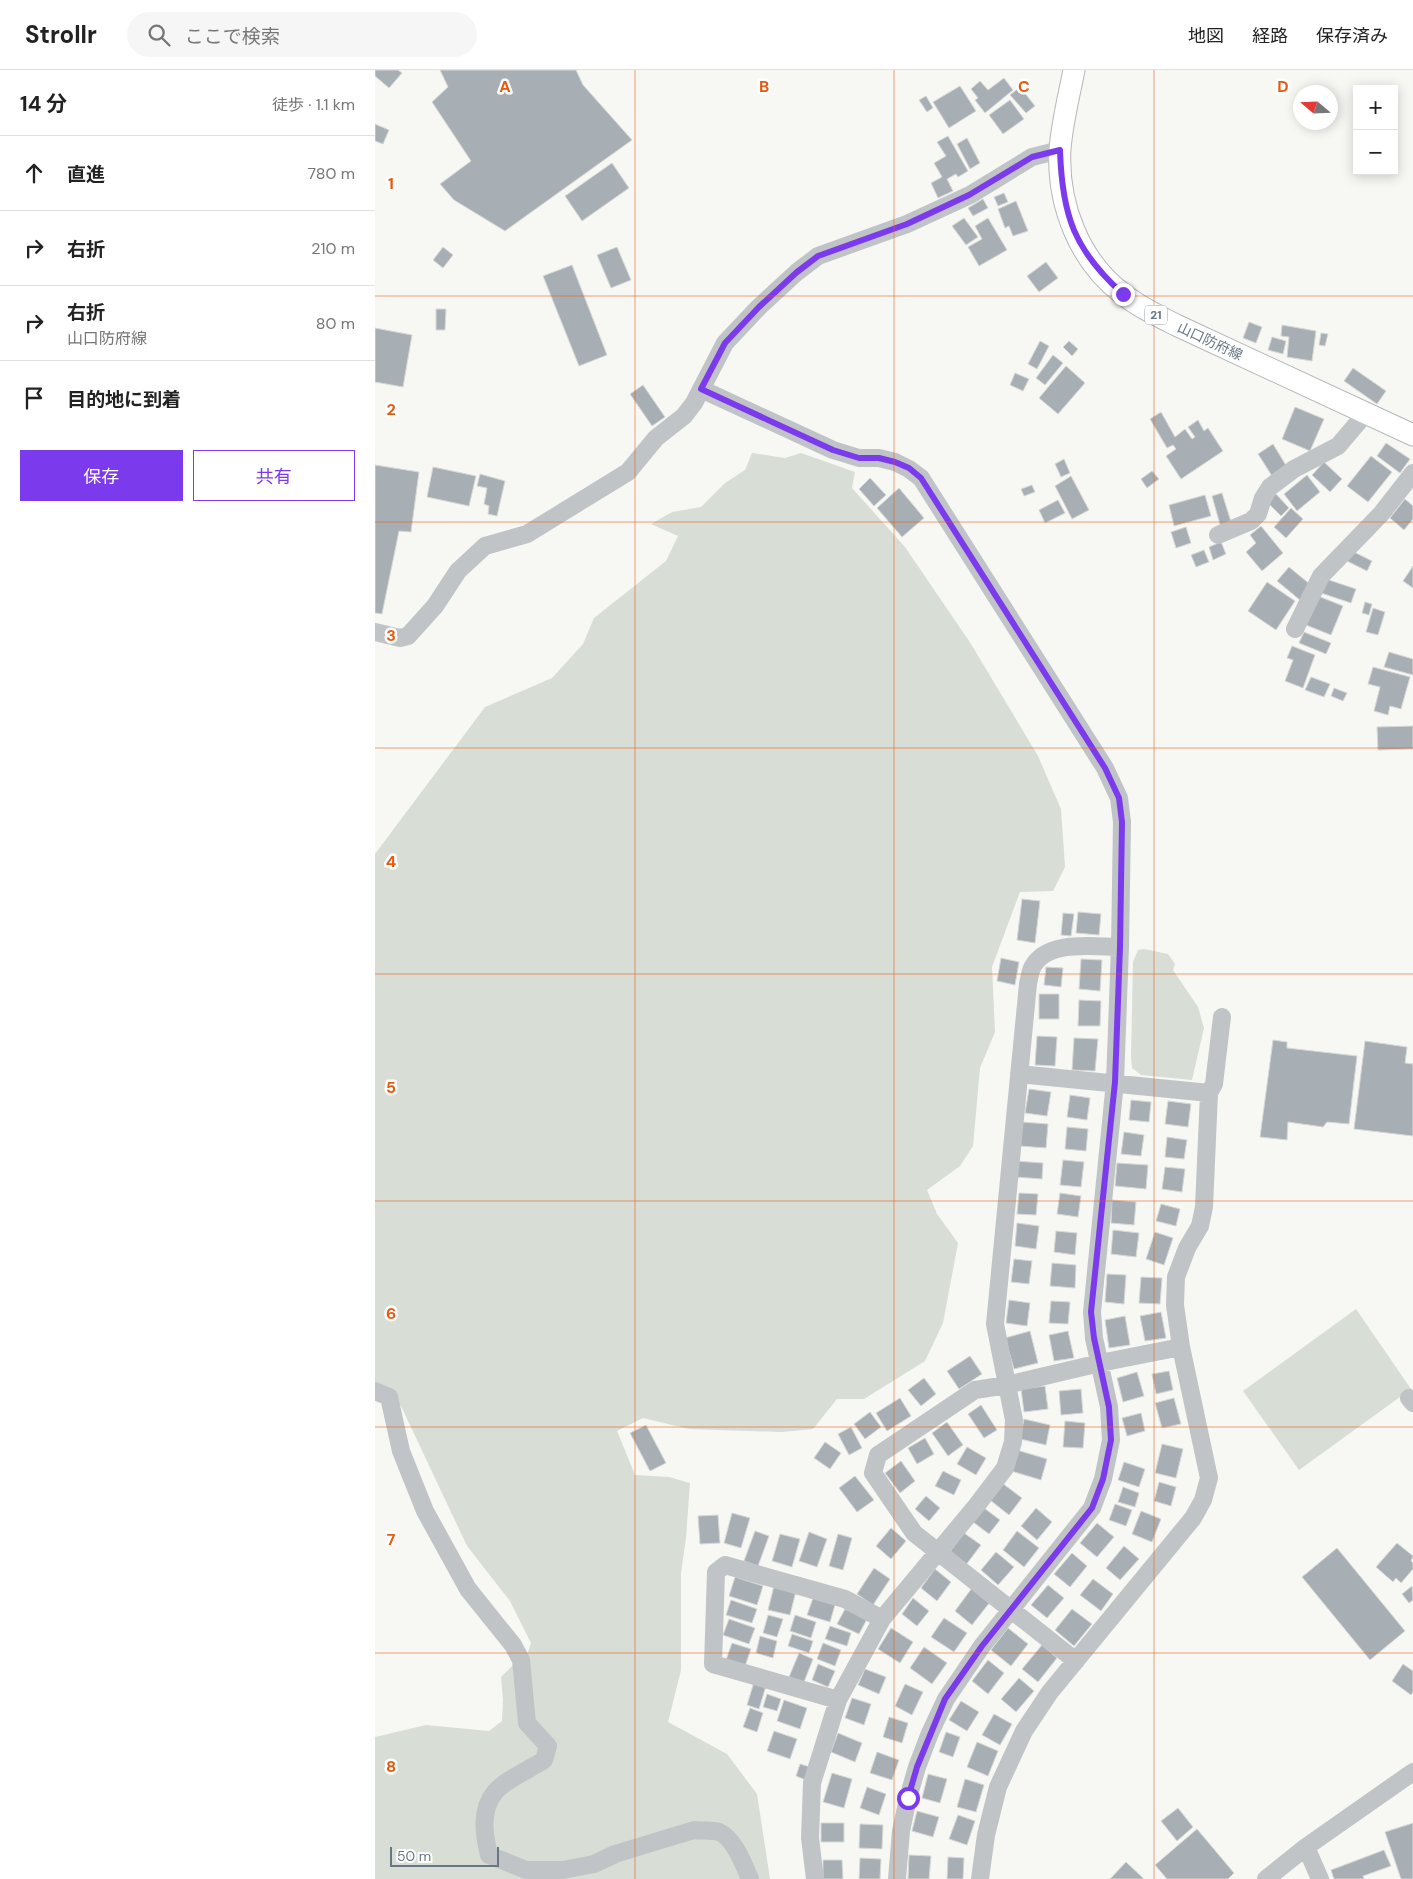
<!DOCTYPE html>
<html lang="ja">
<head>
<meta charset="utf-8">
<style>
	:root { --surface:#fff; --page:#f6f6f6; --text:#222; --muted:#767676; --line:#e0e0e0; --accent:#7c3aed }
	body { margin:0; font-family:"DM Sans","Noto Sans JP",sans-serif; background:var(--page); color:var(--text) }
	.controls { position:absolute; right:15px; top:15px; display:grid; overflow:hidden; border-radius:0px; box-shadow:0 2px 12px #0003 }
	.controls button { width:45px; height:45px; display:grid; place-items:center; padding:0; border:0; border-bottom:1px solid var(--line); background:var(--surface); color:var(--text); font:25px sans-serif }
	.compass { position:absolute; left:918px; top:15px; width:45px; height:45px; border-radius:50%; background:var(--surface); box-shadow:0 2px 12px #0003; rotate:289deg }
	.scale { position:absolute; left:15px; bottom:12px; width:109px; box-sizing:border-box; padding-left:5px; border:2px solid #697782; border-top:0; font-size:14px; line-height:18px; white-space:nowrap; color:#697782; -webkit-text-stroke:4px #fff; paint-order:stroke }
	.stop { position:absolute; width:15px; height:15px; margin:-11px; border:4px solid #7c3aed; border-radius:50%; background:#fff }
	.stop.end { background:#7c3aed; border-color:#fff; box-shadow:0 1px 5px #0008 }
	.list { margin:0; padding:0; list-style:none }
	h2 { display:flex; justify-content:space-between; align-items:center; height:65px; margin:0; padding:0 20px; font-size:21px }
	h2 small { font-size:16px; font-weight:400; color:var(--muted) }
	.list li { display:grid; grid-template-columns:32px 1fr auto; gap:15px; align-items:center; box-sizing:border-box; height:75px; padding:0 20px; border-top:1px solid var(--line) }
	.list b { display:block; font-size:19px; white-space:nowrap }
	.list p { margin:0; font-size:16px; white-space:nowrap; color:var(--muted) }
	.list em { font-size:16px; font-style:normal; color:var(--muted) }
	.actions { display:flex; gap:10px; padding:15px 20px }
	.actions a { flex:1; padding:11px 0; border:1px solid var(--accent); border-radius:0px; text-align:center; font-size:18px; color:var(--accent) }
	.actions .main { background:var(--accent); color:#fff }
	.icon { flex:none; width:28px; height:28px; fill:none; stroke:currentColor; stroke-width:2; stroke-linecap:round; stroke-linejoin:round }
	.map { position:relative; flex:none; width:1038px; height:1809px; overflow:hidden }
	header { display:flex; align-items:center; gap:30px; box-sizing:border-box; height:70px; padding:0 25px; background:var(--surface); border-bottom:1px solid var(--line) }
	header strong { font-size:24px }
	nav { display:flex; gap:28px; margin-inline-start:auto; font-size:18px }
	.search { width:350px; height:45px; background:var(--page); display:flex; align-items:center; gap:12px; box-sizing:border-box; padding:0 18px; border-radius:28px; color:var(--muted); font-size:19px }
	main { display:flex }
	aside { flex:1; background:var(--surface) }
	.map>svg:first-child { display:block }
</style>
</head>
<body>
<header>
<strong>Strollr</strong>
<div class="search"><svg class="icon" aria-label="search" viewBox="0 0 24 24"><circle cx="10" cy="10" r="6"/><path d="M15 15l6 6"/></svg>ここで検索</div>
<nav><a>地図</a><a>経路</a><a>保存済み</a></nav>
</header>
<main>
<aside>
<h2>14 分<small>徒歩 · 1.1 km</small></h2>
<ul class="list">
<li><svg class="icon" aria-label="ahead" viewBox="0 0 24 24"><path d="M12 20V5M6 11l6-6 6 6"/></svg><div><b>直進</b></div><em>780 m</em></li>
<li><svg class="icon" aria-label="right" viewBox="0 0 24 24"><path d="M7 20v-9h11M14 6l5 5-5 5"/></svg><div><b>右折</b></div><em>210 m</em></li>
<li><svg class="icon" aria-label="right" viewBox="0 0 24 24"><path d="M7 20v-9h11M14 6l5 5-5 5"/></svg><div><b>右折</b><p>山口防府線</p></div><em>80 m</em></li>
<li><svg class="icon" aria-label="arrive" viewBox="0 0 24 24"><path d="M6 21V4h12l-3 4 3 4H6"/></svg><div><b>目的地に到着</b></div></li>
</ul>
<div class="actions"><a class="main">保存</a><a>共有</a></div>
</aside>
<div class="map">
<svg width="1038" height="1809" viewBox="0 0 1038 1809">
	<rect width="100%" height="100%" fill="#f7f7f4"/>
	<!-- green -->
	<path fill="#d8ddd5" d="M377 383 410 388 426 383 480 402 477 418 530 477 596 574 663 686 686 739 690 797 678 821 645 822 617 897 620 962 605 998 598 1076 585 1096 552 1120 562 1144 583 1173 568 1253 550 1291 489 1329H462L438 1359 407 1362 314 1359 268 1348 242 1361 260 1405 294 1407 315 1413 311 1468 306 1503V1600L293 1652 352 1684 382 1724 395 1809H0V1667L51 1655 114 1661 127 1651 128 1630 126 1607 137 1596 151 1588 156 1573 135 1531 92 1476 26 1336 0 1329V784L110 637 177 608 208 574 219 548 291 491 303 466 276 454 297 442 326 437 350 413 370 400Z
		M769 879 793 884 800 894 798 900 823 937 829 958 817 1010 766 1005 757 998 756 987 758 892 763 880Z
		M981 1239 1036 1319 924 1400 868 1321Z"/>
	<!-- building -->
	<path fill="#a8afb4" stroke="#d8d8d6" d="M0 0H23L27 3 14 18 0 6Z
		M65 0H201L208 15 257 70 130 161 79 130 65 114 96 91 57 32 73 17Z
		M629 8 638 20 610 43 600 30 603 28 596 19 605 11 613 20Z
		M585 16 601 41 574 58 558 32Z
		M645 17 660 36 651 43 635 25Z
		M551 26 558 38 552 42 544 30Z
		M635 30 649 49 628 64 614 45Z
		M0 54 14 60 8 74 0 71Z
		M573 66 593 101 583 107 581 104 572 109 578 121 563 128 556 113 567 107 559 93 571 86 562 72Z
		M592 68 605 93 595 99 582 74Z
		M237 93 254 118 207 151 190 126Z
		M629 123 633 132 623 136 619 127Z
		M608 129 613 138 598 146 593 138Z
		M641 131 653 161 638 166 634 156 630 158 623 139Z
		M589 148 603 167 591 175 577 156Z
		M613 148 632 180 604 196 593 177 607 169 600 156Z
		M68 177 78 185 68 198 58 190Z
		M242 177 256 210 236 218 222 185Z
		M671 192 683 208 664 222 652 206Z
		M197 195 232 285 204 296 168 206Z
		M61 239H71L70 260H61Z
		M874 252 887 257 881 273 868 268Z
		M907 255 941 261 937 291 912 287 914 267 906 266Z
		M0 258 37 265 28 317 0 312Z
		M946 263 953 264 950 276 944 275Z
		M897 267 911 271 908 284 893 280Z
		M665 271 674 276 662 299 653 294Z
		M694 271 703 279 697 286 688 277Z
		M678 285 688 293 670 315 661 308Z
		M691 296 710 313 683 344 664 328Z
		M978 298 1011 321 1002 334 969 311Z
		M640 303 654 309 648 321 635 315Z
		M268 315 290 347 277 356 255 324Z
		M920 337 949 349 935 381 907 369Z
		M786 342 800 367 810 359 817 369 820 367 813 357 823 350 829 361 833 358 848 381 806 409 791 386 801 379 798 375 792 378 775 349Z
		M1011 373 1035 389 1025 403 1002 386Z
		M898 374 912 397 897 406 883 384Z
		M996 386 1017 402 993 432 972 416Z
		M689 389 695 403 686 407 680 394Z
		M949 392 967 409 955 422 937 405Z
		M0 395 44 402 36 462 24 461 7 544 0 543Z
		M58 397 101 406 94 436 52 427Z
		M777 401 784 409 772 418 766 409Z
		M105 404 130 411 122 446 113 444 114 436 109 434 112 418 102 416Z
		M932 405 945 422 922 441 909 424Z
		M696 406 714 440 697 449 680 416Z
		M495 408 511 425 499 436 484 419Z
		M657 415 660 422 649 426 646 419Z
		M524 418 549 448 527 467 502 438Z
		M847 423 857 455 846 458 837 426Z
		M900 423 914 438 906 446 891 431Z
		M830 425 836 446 799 456 794 435Z
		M1030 429 1038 436V449L1029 460 1015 448Z
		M683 430 690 443 670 453 664 440Z
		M916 438 928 449 911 468 899 457Z
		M886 456 908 483 887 501 871 482 881 473 875 465Z
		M811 457 816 473 801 478 796 462Z
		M846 472 851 484 838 490 834 477Z
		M829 480 834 492 821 497 816 485Z
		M977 481 997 491 992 501 972 491Z
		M1038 496V518L1028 511Z
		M914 497 937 516 925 530 902 511Z
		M951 509 981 519 976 533 946 523Z
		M892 512 920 531 901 560 873 541Z
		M943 526 968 536 956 565 931 555Z
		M990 532 997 534 994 545 987 543Z
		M998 538 1010 542 1003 565 991 562Z
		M929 562 956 573 951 584 924 573Z
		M917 576 940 585 928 618 910 611 918 590 912 588Z
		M1014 582 1038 589V605L1009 597Z
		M998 597 1035 607 1026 639 1015 636 1013 645 999 641 1005 617 993 614Z
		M936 607 955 614 949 627 930 620Z
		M959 618 972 623 968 631 956 626Z
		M1038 656V679L1003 680 1002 657Z
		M647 829 665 831 660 873 642 870Z
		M703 842 726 844 724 865 701 863Z
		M688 843 699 844 696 866 686 865Z
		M626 888 644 892 640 915 622 911Z
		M706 889 727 890 725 921 704 919Z
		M671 897 688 898 686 917 669 915Z
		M664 924H684V949H664Z
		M704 930 726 931 725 956H703Z
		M662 966 682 967 680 996 660 995Z
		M699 968 723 969 720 1001 697 1000Z
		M898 970 912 972V978L982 986 974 1054 952 1052 948 1057 913 1052 912 1070 885 1067Z
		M990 971 1032 977 1030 993 1038 994V1066L979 1059Z
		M654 1019 676 1022 672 1046 650 1043Z
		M695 1025 715 1028 712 1050 692 1047Z
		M756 1030 776 1032 774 1052 754 1050Z
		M793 1031 816 1034 813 1057 790 1054Z
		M647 1052 673 1054 671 1078 645 1076Z
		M692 1057 713 1059 711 1081 690 1079Z
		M749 1062 769 1065 766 1086 746 1084Z
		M792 1067 812 1070 809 1089 790 1087Z
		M688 1090 709 1092 706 1117 685 1115Z
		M641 1091 668 1093 667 1109 640 1107Z
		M742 1093 773 1095 771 1119 740 1116Z
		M790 1097 810 1099 807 1122 787 1119Z
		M644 1123 663 1124 661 1145 642 1144Z
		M685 1123 706 1126 703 1147 682 1144Z
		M737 1130 761 1132 759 1155 736 1153Z
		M786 1134 805 1139 801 1156 781 1151Z
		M642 1153 664 1156 661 1179 640 1176Z
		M738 1160 764 1163 761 1187 736 1184Z
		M681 1161 702 1163 700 1185 679 1182Z
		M780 1162 798 1168 789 1195 771 1189Z
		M639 1189 657 1191 654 1214 636 1212Z
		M677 1193 701 1195 700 1218 675 1216Z
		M732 1204 751 1205 749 1234 730 1232Z
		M766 1207 787 1208 785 1234 764 1233Z
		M634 1230 655 1233 652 1256 631 1253Z
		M676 1231 695 1232 693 1254 674 1253Z
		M786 1242 791 1268 770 1271 765 1246Z
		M750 1246 755 1275 734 1278 730 1250Z
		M655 1261 663 1293 639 1299 630 1268Z
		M693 1261 699 1288 679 1291 674 1265Z
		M595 1286 607 1304 584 1319 572 1301Z
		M794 1301 798 1320 781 1324 777 1304Z
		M762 1302 769 1326 748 1332 742 1308Z
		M549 1308 561 1324 546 1336 533 1320Z
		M670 1316 673 1339 649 1342 646 1319Z
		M706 1319 708 1343 686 1345 684 1321Z
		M525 1328 536 1346 512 1361 501 1343Z
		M799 1328 806 1354 787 1358 780 1333Z
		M606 1335 622 1360 609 1368 593 1344Z
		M495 1342 506 1357 490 1369 479 1354Z
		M766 1343 770 1361 752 1366 747 1348Z
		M649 1349 675 1355 671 1375 645 1369Z
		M690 1351 710 1353 708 1378 688 1377Z
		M572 1352 588 1375 573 1386 557 1363Z
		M271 1355 291 1393 275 1401 255 1363Z
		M476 1357 487 1378 474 1385 463 1364Z
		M550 1368 559 1384 542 1394 533 1378Z
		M450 1372 466 1383 455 1399 439 1388Z
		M787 1374 808 1379 801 1408 780 1403Z
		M592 1377 611 1388 601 1405 582 1394Z
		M642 1380 672 1389 666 1410 636 1401Z
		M526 1391 540 1411 525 1423 510 1403Z
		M749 1392 770 1399 764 1417 743 1410Z
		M568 1401 586 1410 579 1425 560 1416Z
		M480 1406 499 1430 482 1442 464 1418Z
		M784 1412 801 1417 796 1436 779 1431Z
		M627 1413 647 1428 634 1445 615 1430Z
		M748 1417 764 1423 760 1437 743 1432Z
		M551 1426 565 1438 554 1451 540 1439Z
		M740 1434 757 1440 751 1456 734 1450Z
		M609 1438 625 1450 614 1464 598 1452Z
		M661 1438 677 1452 662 1470 646 1456Z
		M766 1441 786 1449 777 1472 757 1464Z
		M357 1443 375 1448 366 1478 349 1473Z
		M343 1445 345 1473 325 1474 323 1446Z
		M722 1453 739 1467 722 1487 705 1473Z
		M516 1458 531 1471 516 1489 501 1476Z
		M380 1461 394 1466 383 1496 369 1491Z
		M642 1461 664 1478 649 1497 628 1480Z
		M434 1462 452 1469 442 1497 424 1491Z
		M589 1463 606 1475 590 1496 574 1483Z
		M405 1464 425 1469 417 1497 397 1491Z
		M463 1464 477 1468 468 1500 454 1496Z
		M1022 1473 1038 1486 1036 1491 1038 1493V1499L1026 1513 1021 1508 1018 1512 1001 1497Z
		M749 1476 764 1489 745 1510 731 1498Z
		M962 1478 1030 1561 995 1590 927 1507Z
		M621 1482 639 1497 623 1515 606 1500Z
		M697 1483 712 1496 695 1517 679 1504Z
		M499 1498 515 1509 498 1535 482 1524Z
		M560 1499 576 1512 562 1531 546 1518Z
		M360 1507 388 1516 382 1535 354 1526Z
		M718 1509 738 1524 726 1541 705 1525Z
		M673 1515 689 1528 672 1548 656 1535Z
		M399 1516 421 1521 415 1545 393 1540Z
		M1037 1516 1038 1530 1034 1533 1027 1524Z
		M597 1518 615 1532 597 1555 580 1541Z
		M438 1528 460 1535 455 1552 432 1545Z
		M538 1528 554 1541 542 1556 527 1544Z
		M356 1530 382 1539 377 1553 351 1545Z
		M470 1539 492 1549 484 1564 462 1554Z
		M697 1539 717 1554 699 1576 680 1560Z
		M393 1545 408 1549 402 1567 388 1563Z
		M420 1545 441 1552 436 1568 415 1561Z
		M569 1548 592 1563 579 1582 556 1567Z
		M354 1549 380 1558 374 1574 348 1565Z
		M455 1556 476 1563 472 1576 450 1569Z
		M516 1558 538 1572 525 1593 503 1579Z
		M633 1558 653 1574 636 1596 616 1580Z
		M417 1564 438 1571 434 1583 413 1576Z
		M385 1566 402 1571 398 1588 381 1583Z
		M357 1573 376 1579 370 1596 351 1590Z
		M448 1573 466 1580 460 1596 442 1589Z
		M667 1575 682 1588 663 1612 647 1599Z
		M549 1577 572 1593 557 1614 535 1598Z
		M424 1583 438 1589 429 1612 414 1607Z
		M613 1590 629 1603 613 1624 597 1611Z
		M443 1594 460 1601 453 1617 437 1610Z
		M1028 1594 1038 1601V1622L1036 1625 1017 1611Z
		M490 1599 511 1607 504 1624 483 1615Z
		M644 1608 659 1621 641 1642 626 1629Z
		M379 1612 391 1616 384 1639 372 1635Z
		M530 1614 548 1622 537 1645 520 1636Z
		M392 1624 406 1629 402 1641 388 1637Z
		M477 1628 496 1634 489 1655 470 1648Z
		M409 1630 432 1638 425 1659 402 1651Z
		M586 1631 604 1642 592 1661 574 1650Z
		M375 1638 388 1643 382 1662 368 1657Z
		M619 1644 637 1654 625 1675 607 1665Z
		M514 1647 533 1653 527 1673 508 1667Z
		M399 1661 422 1669 415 1689 392 1681Z
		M571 1662 585 1667 578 1687 564 1682Z
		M463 1663 487 1673 480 1692 456 1682Z
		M602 1672 623 1681 613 1706 592 1697Z
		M502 1682 524 1690 517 1710 495 1703Z
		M425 1694 435 1697 431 1710 421 1706Z
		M457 1703 477 1709 469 1738 448 1732Z
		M553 1704 572 1709 565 1733 547 1728Z
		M590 1709 609 1715 601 1742 582 1737Z
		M492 1717 511 1724 504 1745 485 1738Z
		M803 1738 818 1757 802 1771 786 1751Z
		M542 1741 564 1747 558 1767 537 1761Z
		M583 1745 600 1751 592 1775 574 1769Z
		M446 1753H469V1772H446Z
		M1038 1753V1809H1026L1010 1762Z
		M485 1754 508 1755 507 1779 484 1778Z
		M822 1759 859 1803 853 1809H792L780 1795Z
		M1009 1780 1016 1796 988 1806 989 1809H959L956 1800Z
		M534 1785 556 1786 554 1809H533Z
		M573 1787 589 1788 588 1809H572Z
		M485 1788 506 1789 505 1809H484Z
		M448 1790H467L468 1809H448Z
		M751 1792 769 1809H735Z"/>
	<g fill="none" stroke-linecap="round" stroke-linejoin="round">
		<defs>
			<path id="major" d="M699 0C694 26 687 53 685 79 682 134 704 191 748 224 764 237 783 246 801 255L1038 365"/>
		</defs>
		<!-- major casing -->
		<use href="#major" stroke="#b4b8bb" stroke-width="23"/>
		<!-- minor -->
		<path stroke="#c0c4c7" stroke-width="18" d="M326 319 458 380 484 388H504L520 392 534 399 546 408 730 698 744 728 747 752 745 877 740 1012 717 1242 719 1268 734 1337 736 1370 728 1409 717 1438 607 1576 571 1629 555 1663 542 1697 533 1728 526 1761 522 1809
			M843 465 876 451 883 444 888 428 895 417 919 399 963 376 991 343
			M920 559 946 506 1006 444 1038 403
			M0 562 25 568 33 566 60 536 83 501 110 476 152 464 253 402 281 368 309 346 319 333 350 273 384 237 422 202 443 186 532 154 595 125 657 87 685 80
			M834 1023 839 1014 847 947
			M0 1321 14 1327 26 1381 50 1441 93 1519 138 1575 146 1590 152 1653 173 1676 169 1690C155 1699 130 1710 120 1722 105 1740 109 1765 114 1785L151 1800H188L219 1794 240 1784 319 1760C327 1761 337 1760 344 1762 359 1768 369 1795 375 1809
			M1034 1328 1038 1333
			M701 1591 539 1463 498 1403 503 1385 600 1320 632 1315 725 1293 806 1277
			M463 1630 338 1594 341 1502 350 1495 470 1529 507 1549
			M931 1777 945 1809
			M440 1809 435 1768 437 1713 463 1630 507 1549 602 1435 630 1398 638 1372 639 1350 620 1254 653 914C654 909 655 903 657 898 671 869 719 877 745 877
			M605 1809 611 1765 623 1717 649 1661 675 1622 818 1448 828 1430 834 1408 806 1277 800 1235 801 1207 812 1178 825 1156 829 1137 834 1023 644 1004
			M891 1809 931 1777 1038 1702"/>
		<!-- major -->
		<use href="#major" stroke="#fff" stroke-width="21"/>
	</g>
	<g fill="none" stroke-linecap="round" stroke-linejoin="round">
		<!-- route -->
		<path stroke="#7c3aed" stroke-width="6" d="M533 1728 542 1697 570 1629 607 1576 717 1438 728 1409 736 1370 734 1337 719 1268 716 1242 740 1012 745 877 747 752 744 728 730 698 546 408 534 398 520 392 504 388H484L458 380 326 319 350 273 384 237 422 202 443 186 532 154 594 125 657 87 685 80C687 145 699 180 748 224"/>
	</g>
	<!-- grid -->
	<path fill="none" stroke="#e8590c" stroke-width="1" stroke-opacity="0.55" d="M260 0V1809M519 0V1809M779 0V1809M0 226H1038M0 452H1038M0 678H1038M0 904H1038M0 1131H1038M0 1357H1038M0 1583H1038"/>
	<g text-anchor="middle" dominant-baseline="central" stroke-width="5" stroke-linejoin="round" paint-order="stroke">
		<!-- shield labels -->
		<rect fill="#fff" stroke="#96a0a8" stroke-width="1" x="770" y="235.5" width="22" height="19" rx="4"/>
		<g font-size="12" font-weight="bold" fill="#697782">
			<text x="781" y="245">21</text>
		</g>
		<!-- street labels -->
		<g font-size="14" fill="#697782" stroke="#fff">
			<text transform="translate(835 271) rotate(25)">山口防府線</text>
		</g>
	</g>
	<g font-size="16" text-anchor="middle" font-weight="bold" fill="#e8590c" stroke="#fff" stroke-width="5" stroke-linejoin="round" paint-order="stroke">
		<text x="130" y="22">A</text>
		<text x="389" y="22">B</text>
		<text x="649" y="22">C</text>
		<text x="908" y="22">D</text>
		<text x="16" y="119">1</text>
		<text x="16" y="345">2</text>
		<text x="16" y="571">3</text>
		<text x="16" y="797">4</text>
		<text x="16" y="1023">5</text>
		<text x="16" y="1249">6</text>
		<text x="16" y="1475">7</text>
		<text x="16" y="1702">8</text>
	</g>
</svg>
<div class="controls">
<button>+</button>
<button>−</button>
</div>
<svg class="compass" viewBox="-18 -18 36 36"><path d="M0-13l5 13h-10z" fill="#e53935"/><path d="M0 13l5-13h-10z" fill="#767676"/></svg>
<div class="scale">50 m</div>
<div class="stop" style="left:533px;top:1728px"></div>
<div class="stop end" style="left:748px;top:224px"></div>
</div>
</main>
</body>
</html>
